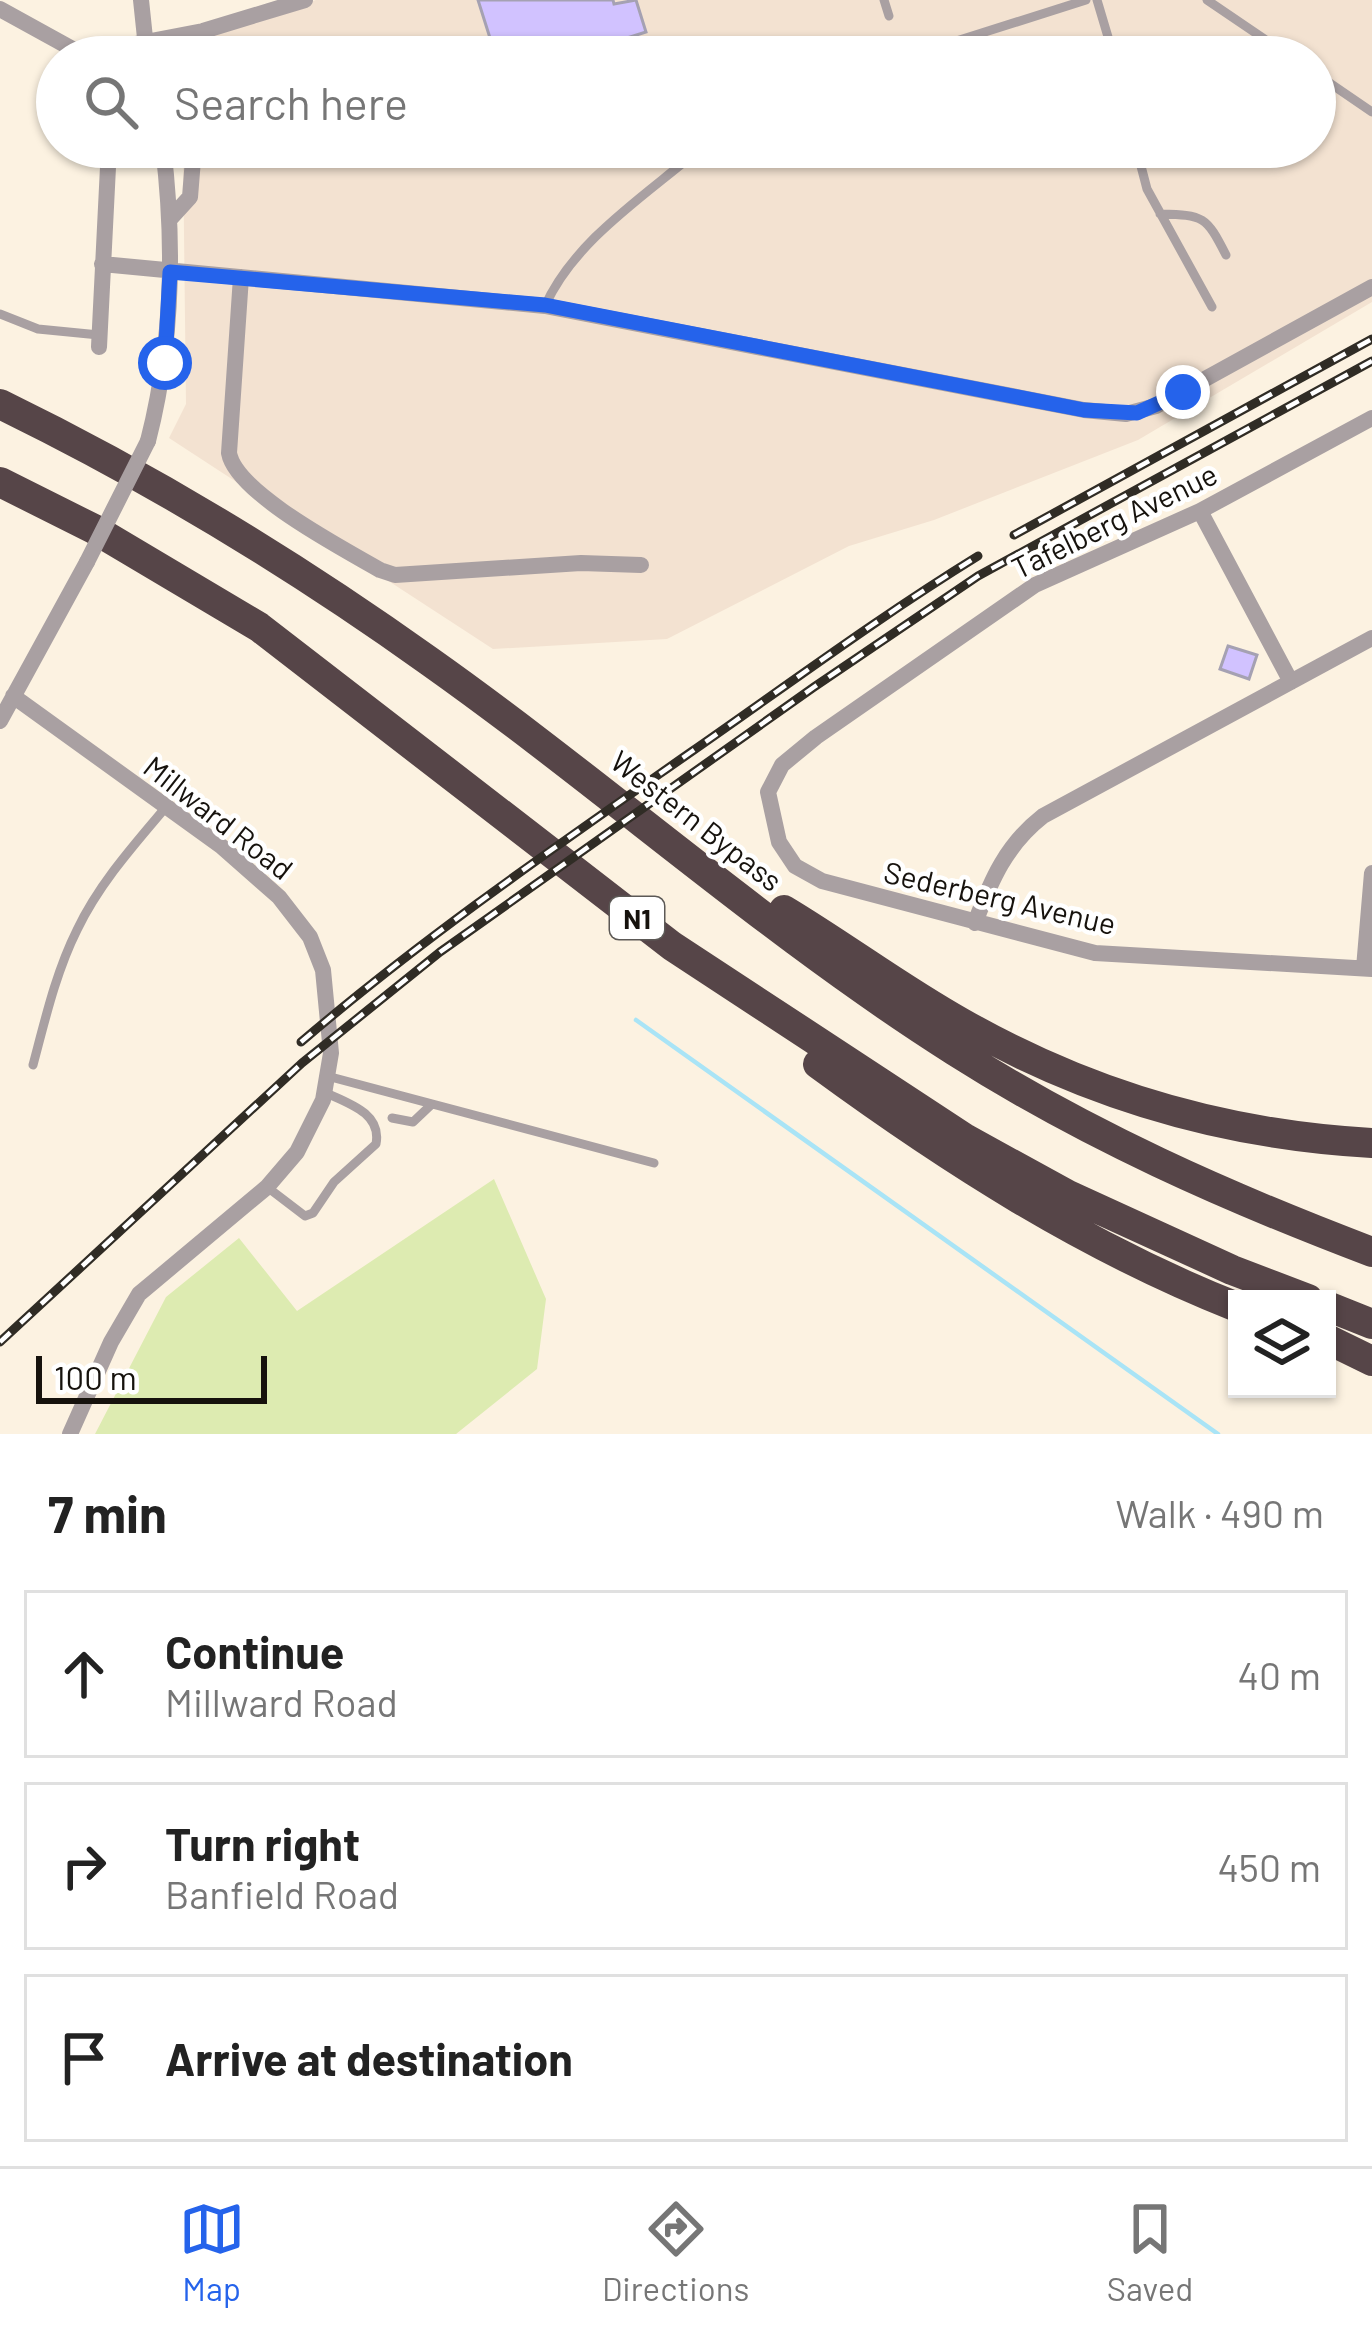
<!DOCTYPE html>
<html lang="en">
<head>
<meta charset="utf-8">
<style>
	:root { --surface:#fff; --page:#f6f6f6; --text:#222; --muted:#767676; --line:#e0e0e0; --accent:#2563eb }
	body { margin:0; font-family:Barlow,sans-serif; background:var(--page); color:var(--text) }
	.controls { position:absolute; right:36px; bottom:36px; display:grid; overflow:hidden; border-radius:0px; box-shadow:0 3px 9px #0004 }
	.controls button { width:108px; height:108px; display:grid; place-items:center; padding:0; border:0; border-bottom:3px solid var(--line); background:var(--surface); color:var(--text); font:60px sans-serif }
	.scale { position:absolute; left:36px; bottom:30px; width:231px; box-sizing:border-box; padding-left:12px; border:6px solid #16120d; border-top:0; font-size:33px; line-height:42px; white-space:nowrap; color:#16120d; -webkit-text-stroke:9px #fff; paint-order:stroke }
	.stop { position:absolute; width:36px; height:36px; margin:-27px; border:9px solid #2563eb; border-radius:50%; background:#fff }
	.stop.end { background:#2563eb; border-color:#fff; box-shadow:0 3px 12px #0008 }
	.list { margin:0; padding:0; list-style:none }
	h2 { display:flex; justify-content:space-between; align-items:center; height:156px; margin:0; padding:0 48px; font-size:51px }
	h2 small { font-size:39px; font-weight:400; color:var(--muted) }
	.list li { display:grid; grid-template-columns:78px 1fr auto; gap:36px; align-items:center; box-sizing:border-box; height:168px; margin:0 24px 24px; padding:0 24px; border:3px solid var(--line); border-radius:0px }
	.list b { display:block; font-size:45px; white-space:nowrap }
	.list p { margin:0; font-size:39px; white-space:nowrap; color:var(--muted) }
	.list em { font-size:39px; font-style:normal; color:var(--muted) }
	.icon { flex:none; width:66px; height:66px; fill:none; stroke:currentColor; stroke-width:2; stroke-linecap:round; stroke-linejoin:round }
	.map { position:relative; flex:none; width:1372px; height:1434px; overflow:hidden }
	.search { position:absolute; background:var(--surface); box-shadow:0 3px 9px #0004; left:36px; right:36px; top:36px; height:132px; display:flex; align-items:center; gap:30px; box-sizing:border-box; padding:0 42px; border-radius:66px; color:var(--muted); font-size:45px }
	.sheet { height:732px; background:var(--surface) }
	nav { display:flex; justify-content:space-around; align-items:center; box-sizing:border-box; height:168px; border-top:3px solid var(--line); background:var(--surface); font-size:33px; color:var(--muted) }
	nav a { display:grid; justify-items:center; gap:6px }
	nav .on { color:var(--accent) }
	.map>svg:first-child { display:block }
</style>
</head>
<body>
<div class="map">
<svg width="1372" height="1434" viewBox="0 0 1372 1434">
	<rect width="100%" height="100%" fill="#fcf2e1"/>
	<!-- industrial -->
	<path fill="#f3e2d1" d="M316 0H1372V302L1138 440 934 520 849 546 667 639 493 649 169 438 186 404 183 147H1315V57H172L171 47Z"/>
	<!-- green -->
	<path fill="#ddebb1" d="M494 1179 546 1299 537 1369 456 1434H95L166 1297 239 1238 297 1311Z"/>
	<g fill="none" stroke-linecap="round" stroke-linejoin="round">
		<!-- stream -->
		<path stroke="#a9e4f6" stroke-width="4.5" d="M636 1020 1218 1434"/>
	</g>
	<!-- building -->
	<path fill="#d1c2ff" stroke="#a5a1b2" stroke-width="3" d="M478 0H613L614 4 636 0 646 32 589 50 591 57H496Z
		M1228 646 1257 655 1249 679 1220 669Z"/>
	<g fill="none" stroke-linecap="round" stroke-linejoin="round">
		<!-- service -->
		<path stroke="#a9a0a2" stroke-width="9" d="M884 0 889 16
			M1097 0 1114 57
			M1207 0 1291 57
			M906 57 1086 0
			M1315 73 1372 112
			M1136 147 1147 189 1212 307
			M1160 214C1204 215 1206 216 1226 255
			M545 306C575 239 648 194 702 147
			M0 314 38 329 99 335
			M33 1065C45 1020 56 972 77 930 99 884 133 846 166 807
			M327 1076 654 1163
			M392 1118 413 1122 432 1104
			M267 1187 305 1216 313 1213 334 1182 376 1144C382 1113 348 1103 324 1092"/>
		<!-- minor -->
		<path stroke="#a9a0a2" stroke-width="16" d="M141 0 147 57
			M0 9 87 57
			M83 54 203 31 305 0
			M201 57 203 31
			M169 220 190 197 194 147
			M102 264 545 306 1084 410 1126 414 1156 406 1372 287
			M241 277 229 453C236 493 344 549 380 570L395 575 581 563 641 565
			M99 347 109 147
			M1372 418 1200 511 1035 585 816 737 782 765 768 792 779 842 795 866 822 881 1095 953 1372 969
			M148 441C173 344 175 246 163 147
			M1200 511 1291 682
			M13 696 221 846 279 897 310 937 323 970 331 1053 323 1100 297 1152 267 1187 139 1294 111 1342 70 1434
			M0 721 87 562
			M975 923C991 880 1006 845 1043 816L1372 638
			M1364 968 1372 873"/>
		<!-- motorway -->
		<path stroke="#564548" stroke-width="30" d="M0 404C150 477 293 564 429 661 607 787 770 934 955 1051 1087 1135 1227 1197 1372 1252
			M0 482 94 529 259 627 672 946 966 1139 1068 1195 1232 1270 1308 1299
			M784 910C844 946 901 989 962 1023 1090 1096 1225 1135 1372 1143
			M818 1064C949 1160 1085 1247 1237 1307
			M1327 1306 1372 1324
			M1327 1339 1372 1361"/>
		<defs>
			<path id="rail" d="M1014 535 1372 339
				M301 1042C424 937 558 845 691 752 786 686 879 617 978 556
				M0 1342 302 1063 440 952 814 687 978 576 1372 361"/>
		</defs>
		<!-- rail casing -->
		<use href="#rail" stroke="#302c25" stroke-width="9"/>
		<!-- rail -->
		<use href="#rail" stroke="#fff" stroke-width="4.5" stroke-dasharray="14" stroke-linecap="butt"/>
		<!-- minor-bridge -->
		<path stroke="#a9a0a2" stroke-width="16" d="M87 562 148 441"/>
	</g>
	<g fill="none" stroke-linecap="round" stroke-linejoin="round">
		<!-- route -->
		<path stroke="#2563eb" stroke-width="15" d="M165 363 170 272 545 305 1084 410 1137 413 1183 392"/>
	</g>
	<g text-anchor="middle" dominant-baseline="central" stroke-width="9" stroke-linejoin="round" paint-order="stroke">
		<!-- shield labels -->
		<rect fill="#fff" stroke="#5c5956" stroke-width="3" x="610" y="897" width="54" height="42" rx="9"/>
		<g font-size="27" font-weight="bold" fill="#16120d">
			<text x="637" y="918">N1</text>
		</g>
		<!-- street labels -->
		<g font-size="30" fill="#16120d" stroke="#fff">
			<text transform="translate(1114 520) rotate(-26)">Tafelberg Avenue</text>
			<text transform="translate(219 817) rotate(38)">Millward Road</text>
			<text transform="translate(697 820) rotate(38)">Western Bypass</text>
			<text transform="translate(1000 897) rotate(13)">Sederberg Avenue</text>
		</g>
	</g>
</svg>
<div class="controls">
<button><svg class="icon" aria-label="layers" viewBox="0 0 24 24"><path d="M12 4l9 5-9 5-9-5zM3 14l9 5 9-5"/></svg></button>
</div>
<div class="scale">100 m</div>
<div class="stop" style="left:165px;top:363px"></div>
<div class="stop end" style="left:1183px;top:392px"></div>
<div class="search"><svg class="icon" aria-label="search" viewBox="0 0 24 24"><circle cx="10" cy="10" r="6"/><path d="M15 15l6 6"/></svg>Search here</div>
</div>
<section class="sheet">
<h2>7 min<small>Walk · 490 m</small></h2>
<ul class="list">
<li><svg class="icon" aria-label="ahead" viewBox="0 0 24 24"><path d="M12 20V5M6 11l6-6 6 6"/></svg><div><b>Continue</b><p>Millward Road</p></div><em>40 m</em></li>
<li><svg class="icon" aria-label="right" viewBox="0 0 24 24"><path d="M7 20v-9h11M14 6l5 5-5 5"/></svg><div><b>Turn right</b><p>Banfield Road</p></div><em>450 m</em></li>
<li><svg class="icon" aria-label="arrive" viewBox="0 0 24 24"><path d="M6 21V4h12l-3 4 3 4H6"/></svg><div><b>Arrive at destination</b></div></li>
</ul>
</section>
<nav>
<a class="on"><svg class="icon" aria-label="map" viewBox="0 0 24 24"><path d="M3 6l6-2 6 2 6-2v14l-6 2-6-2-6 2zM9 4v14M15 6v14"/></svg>Map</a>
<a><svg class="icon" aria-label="directions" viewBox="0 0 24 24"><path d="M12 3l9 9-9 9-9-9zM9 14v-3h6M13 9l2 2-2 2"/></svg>Directions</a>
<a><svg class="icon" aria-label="saved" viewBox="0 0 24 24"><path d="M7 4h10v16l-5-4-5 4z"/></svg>Saved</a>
</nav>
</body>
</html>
